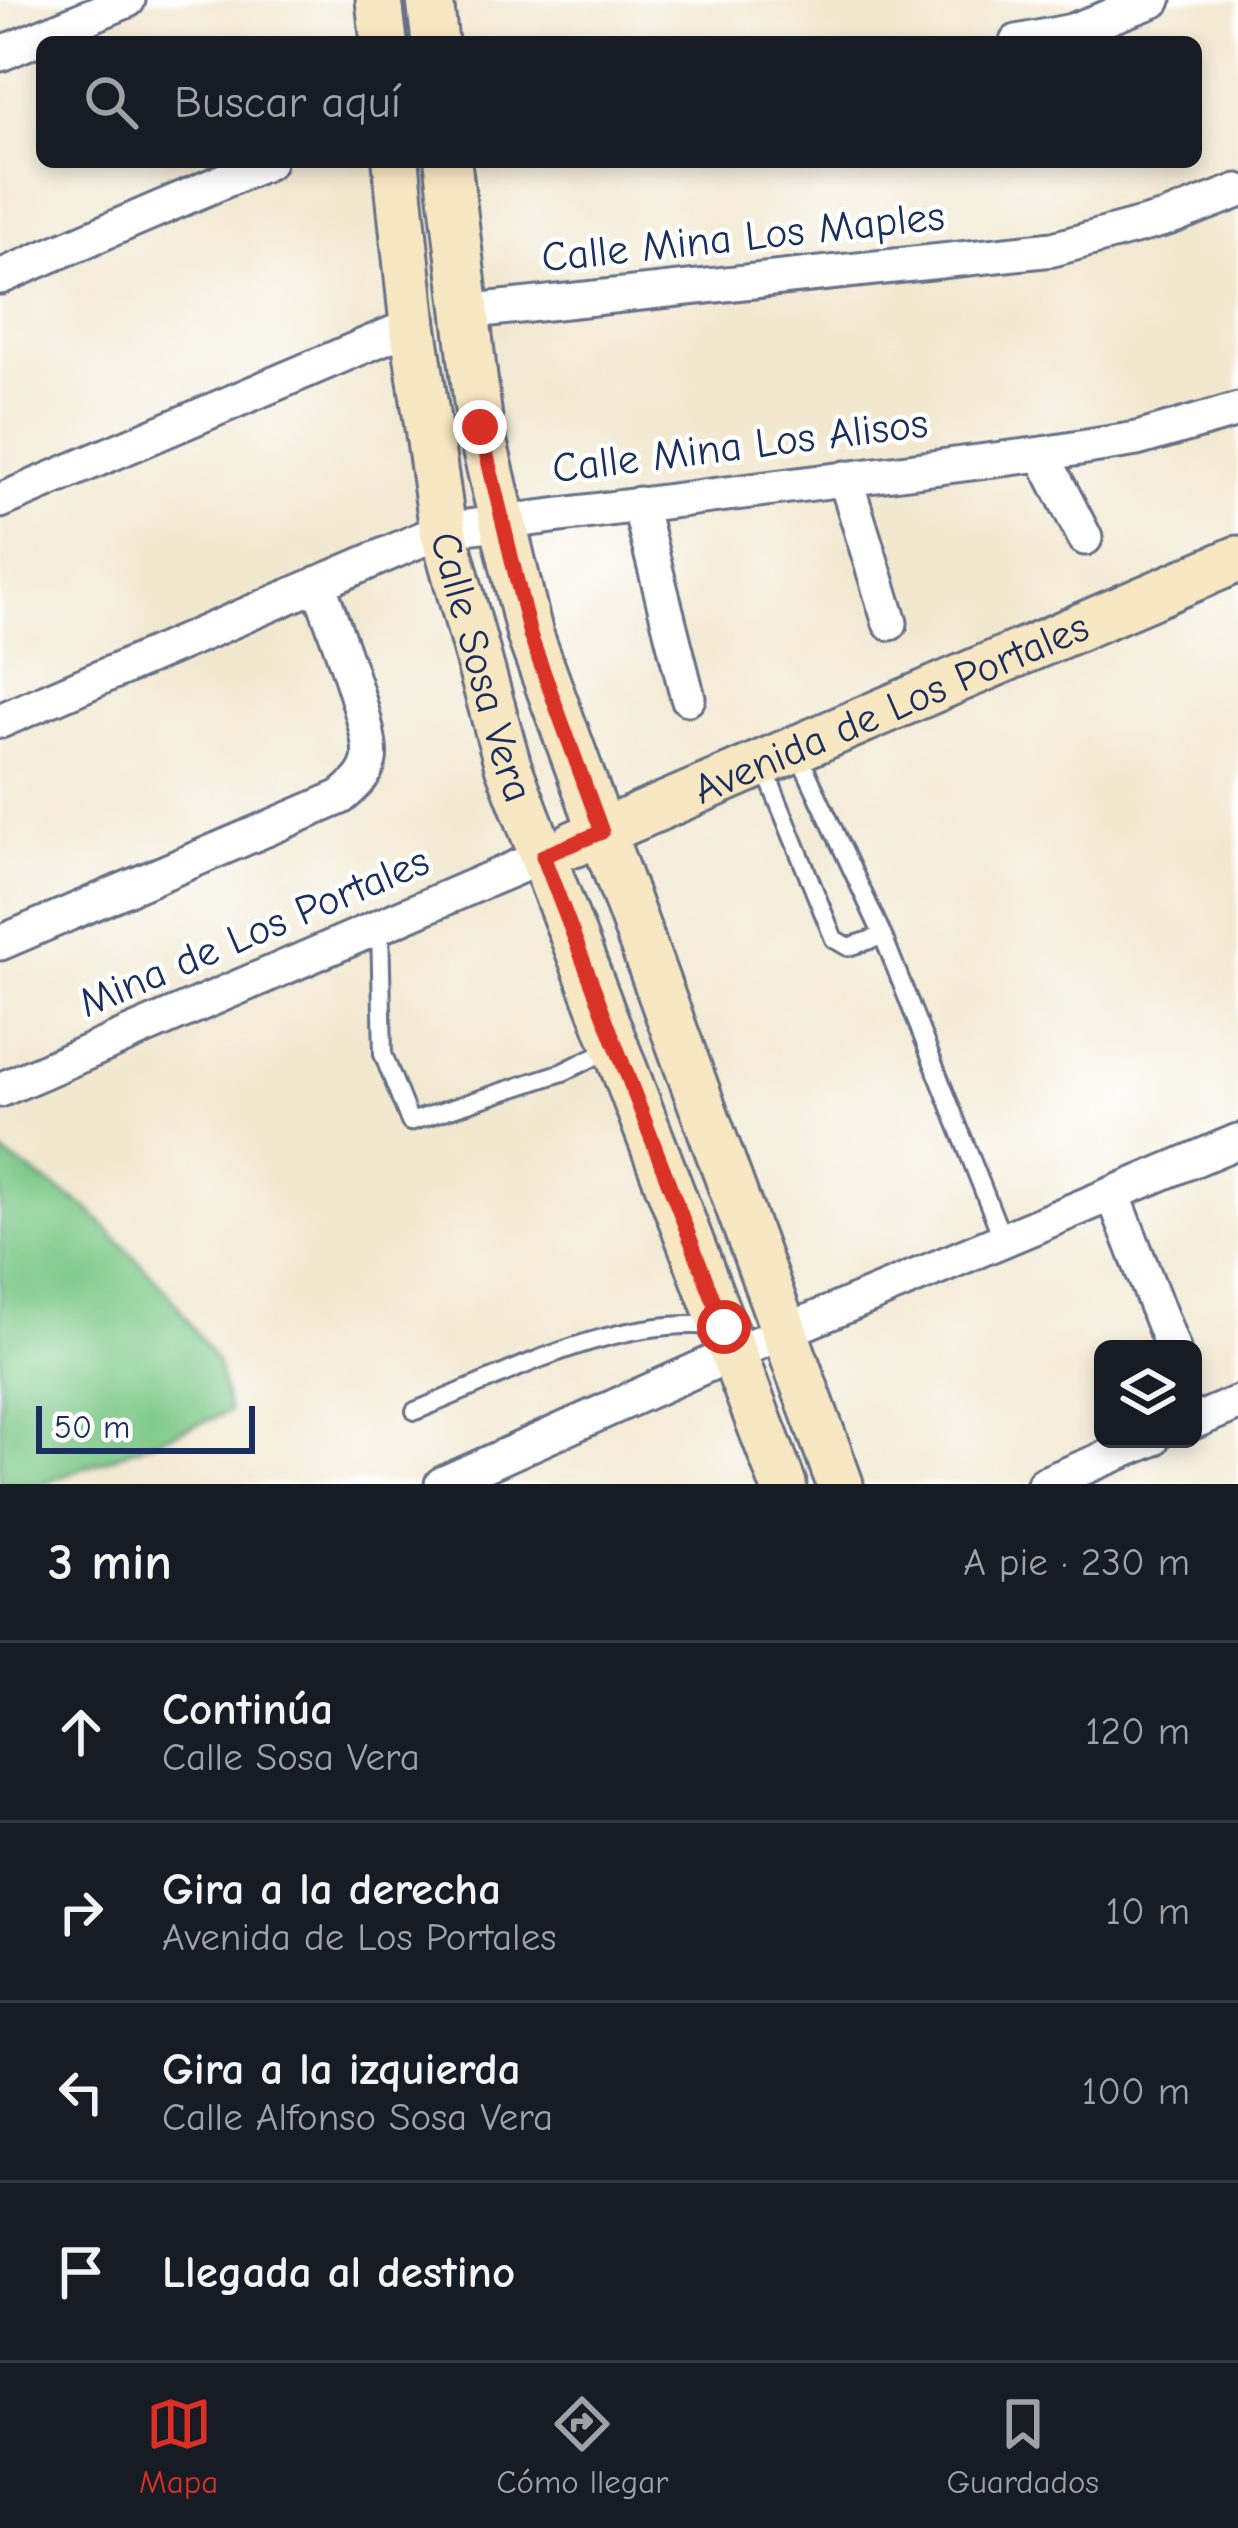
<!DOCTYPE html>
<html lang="es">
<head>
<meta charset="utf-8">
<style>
	:root { --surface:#171b24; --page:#20242c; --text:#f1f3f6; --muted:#9ea1a6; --line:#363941; --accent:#d93025 }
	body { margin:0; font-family:"Comic Neue",sans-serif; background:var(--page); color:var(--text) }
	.controls { position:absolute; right:36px; bottom:36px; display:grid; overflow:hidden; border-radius:18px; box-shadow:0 6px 18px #0003 }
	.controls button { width:108px; height:108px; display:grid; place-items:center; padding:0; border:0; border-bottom:3px solid var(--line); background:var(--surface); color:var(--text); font:60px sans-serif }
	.scale { position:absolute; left:36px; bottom:30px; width:219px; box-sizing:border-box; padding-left:12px; border:6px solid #1b2f5e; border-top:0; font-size:33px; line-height:42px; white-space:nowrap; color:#1b2f5e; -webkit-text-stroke:9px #fff; paint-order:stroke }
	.stop { position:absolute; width:36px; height:36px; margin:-27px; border:9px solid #d93025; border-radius:50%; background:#fff }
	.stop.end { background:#d93025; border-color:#fff; box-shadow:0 3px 12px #0008 }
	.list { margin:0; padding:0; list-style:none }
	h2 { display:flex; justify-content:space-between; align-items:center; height:156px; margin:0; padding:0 48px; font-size:51px }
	h2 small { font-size:39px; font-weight:400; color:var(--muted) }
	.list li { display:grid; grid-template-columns:78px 1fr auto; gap:36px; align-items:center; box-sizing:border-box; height:180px; padding:0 48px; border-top:3px solid var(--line) }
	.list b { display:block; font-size:45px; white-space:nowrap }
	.list p { margin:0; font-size:39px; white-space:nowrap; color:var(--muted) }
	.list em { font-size:39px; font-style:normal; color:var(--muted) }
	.icon { flex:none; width:66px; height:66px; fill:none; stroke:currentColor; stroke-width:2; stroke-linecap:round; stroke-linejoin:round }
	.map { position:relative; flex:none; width:1238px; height:1484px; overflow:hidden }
	.search { position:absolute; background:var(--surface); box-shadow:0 6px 18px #0003; left:36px; right:36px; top:36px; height:132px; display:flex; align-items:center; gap:30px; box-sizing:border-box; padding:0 42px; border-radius:18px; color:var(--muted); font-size:45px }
	.sheet { height:876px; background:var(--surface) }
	nav { display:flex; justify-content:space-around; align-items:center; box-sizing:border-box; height:168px; border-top:3px solid var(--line); background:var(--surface); font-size:33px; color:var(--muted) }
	nav a { display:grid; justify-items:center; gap:6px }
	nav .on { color:var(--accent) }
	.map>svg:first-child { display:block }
</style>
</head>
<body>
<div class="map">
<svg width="1238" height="1484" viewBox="0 0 1238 1484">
	<rect width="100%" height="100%" fill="#fff"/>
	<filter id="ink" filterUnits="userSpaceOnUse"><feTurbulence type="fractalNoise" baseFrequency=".00833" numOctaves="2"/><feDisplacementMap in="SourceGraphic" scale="24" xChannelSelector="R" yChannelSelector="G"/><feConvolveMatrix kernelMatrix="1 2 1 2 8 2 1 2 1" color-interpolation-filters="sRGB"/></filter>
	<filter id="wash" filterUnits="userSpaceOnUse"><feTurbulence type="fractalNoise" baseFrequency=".004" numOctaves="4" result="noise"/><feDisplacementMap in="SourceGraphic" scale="48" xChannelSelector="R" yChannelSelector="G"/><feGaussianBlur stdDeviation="2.7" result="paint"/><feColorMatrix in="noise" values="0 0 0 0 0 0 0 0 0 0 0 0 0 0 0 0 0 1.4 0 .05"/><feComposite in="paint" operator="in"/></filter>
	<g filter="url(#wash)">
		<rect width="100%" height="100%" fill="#f2e8d0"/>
		<!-- green -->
		<path fill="#7cc887" stroke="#4c7c72" stroke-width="3" d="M0 1152 87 1208 168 1292 216 1361 229 1412 43 1484H0Z"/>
	</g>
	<g filter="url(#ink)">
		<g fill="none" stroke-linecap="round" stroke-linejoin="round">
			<defs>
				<path id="lane" d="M796 749 883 936 1003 1240
					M764 767 834 939 848 947 883 936
					M380 927 383 1054 410 1122 563 1072 614 1047
					M415 1411C510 1373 613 1316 716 1326"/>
				<path id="street" d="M1017 42 1072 31 1154 0
					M0 54 128 0
					M0 277 268 162
					M464 312 1053 249 1168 218 1238 191
					M1042 454 1085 538
					M845 478 890 623
					M0 501 413 325
					M639 504 688 698
					M0 721 443 530 1042 454 1137 439 1238 410
					M0 943 341 797C353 787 366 776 369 760 375 731 330 618 318 583
					M0 1090 543 856
					M1113 1194 1173 1349
					M1193 1422 1238 1403
					M442 1484 734 1353 1238 1141
					M1044 1484 1152 1439"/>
				<g id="secondary">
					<path d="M379 0 384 42"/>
					<path d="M430 0 435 42"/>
					<path id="s1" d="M396 162 413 325 443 530 508 766 783 1484"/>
					<path d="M448 162 480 427 530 635 840 1484"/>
					<path id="s2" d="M574 844 1238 559"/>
				</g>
			</defs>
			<!-- lane casing -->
			<use href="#lane" stroke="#667086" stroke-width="22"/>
			<!-- street casing -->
			<use href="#street" stroke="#667086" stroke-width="39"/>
			<!-- secondary casing -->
			<use href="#secondary" stroke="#667086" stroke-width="51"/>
			<!-- lane -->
			<use href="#lane" stroke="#fff" stroke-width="16"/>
			<!-- street -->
			<use href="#street" stroke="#fff" stroke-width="33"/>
			<!-- secondary -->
			<use href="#secondary" stroke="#f8e7c3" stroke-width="45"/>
		</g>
	</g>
	<g fill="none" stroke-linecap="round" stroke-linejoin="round" filter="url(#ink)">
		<!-- route -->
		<path stroke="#d93025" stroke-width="15" d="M480 427 530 635 602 832 543 856 724 1327"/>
	</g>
	<g text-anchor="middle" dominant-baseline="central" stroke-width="9" stroke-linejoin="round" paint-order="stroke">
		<!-- street labels -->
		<g font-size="42" fill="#1b2f5e" stroke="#fff">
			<text transform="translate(743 237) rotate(-6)">Calle Mina Los Maples</text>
			<text transform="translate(740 446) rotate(-7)">Calle Mina Los Alisos</text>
			<text stroke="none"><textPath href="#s1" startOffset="513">Calle Sosa Vera</textPath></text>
			<text stroke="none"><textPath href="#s2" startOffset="345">Avenida de Los Portales</textPath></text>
			<text transform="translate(254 932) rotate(-23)">Mina de Los Portales</text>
		</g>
	</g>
</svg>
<div class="controls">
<button><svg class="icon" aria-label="layers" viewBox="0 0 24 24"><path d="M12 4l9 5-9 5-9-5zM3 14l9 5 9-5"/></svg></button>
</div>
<div class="scale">50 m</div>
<div class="stop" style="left:724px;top:1327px"></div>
<div class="stop end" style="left:480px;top:427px"></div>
<div class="search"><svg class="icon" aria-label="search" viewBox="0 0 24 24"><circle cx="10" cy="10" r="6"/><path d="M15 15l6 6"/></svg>Buscar aquí</div>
</div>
<section class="sheet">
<h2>3 min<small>A pie · 230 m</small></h2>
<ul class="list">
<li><svg class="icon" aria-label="ahead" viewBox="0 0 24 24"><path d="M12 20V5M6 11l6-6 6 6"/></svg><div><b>Continúa</b><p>Calle Sosa Vera</p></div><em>120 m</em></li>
<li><svg class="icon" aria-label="right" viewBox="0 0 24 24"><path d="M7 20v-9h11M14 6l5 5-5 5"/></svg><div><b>Gira a la derecha</b><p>Avenida de Los Portales</p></div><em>10 m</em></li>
<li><svg class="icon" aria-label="left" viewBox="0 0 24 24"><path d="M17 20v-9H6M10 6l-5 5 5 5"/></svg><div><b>Gira a la izquierda</b><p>Calle Alfonso Sosa Vera</p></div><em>100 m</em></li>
<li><svg class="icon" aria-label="arrive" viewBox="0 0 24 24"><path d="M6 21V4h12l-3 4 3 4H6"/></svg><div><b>Llegada al destino</b></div></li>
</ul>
</section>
<nav>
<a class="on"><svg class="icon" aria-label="map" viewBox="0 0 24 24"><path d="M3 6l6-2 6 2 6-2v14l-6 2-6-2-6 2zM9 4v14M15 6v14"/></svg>Mapa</a>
<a><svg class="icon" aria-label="directions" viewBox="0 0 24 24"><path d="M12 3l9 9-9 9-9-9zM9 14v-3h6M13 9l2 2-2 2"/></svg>Cómo llegar</a>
<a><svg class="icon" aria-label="saved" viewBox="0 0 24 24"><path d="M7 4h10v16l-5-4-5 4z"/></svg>Guardados</a>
</nav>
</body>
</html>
